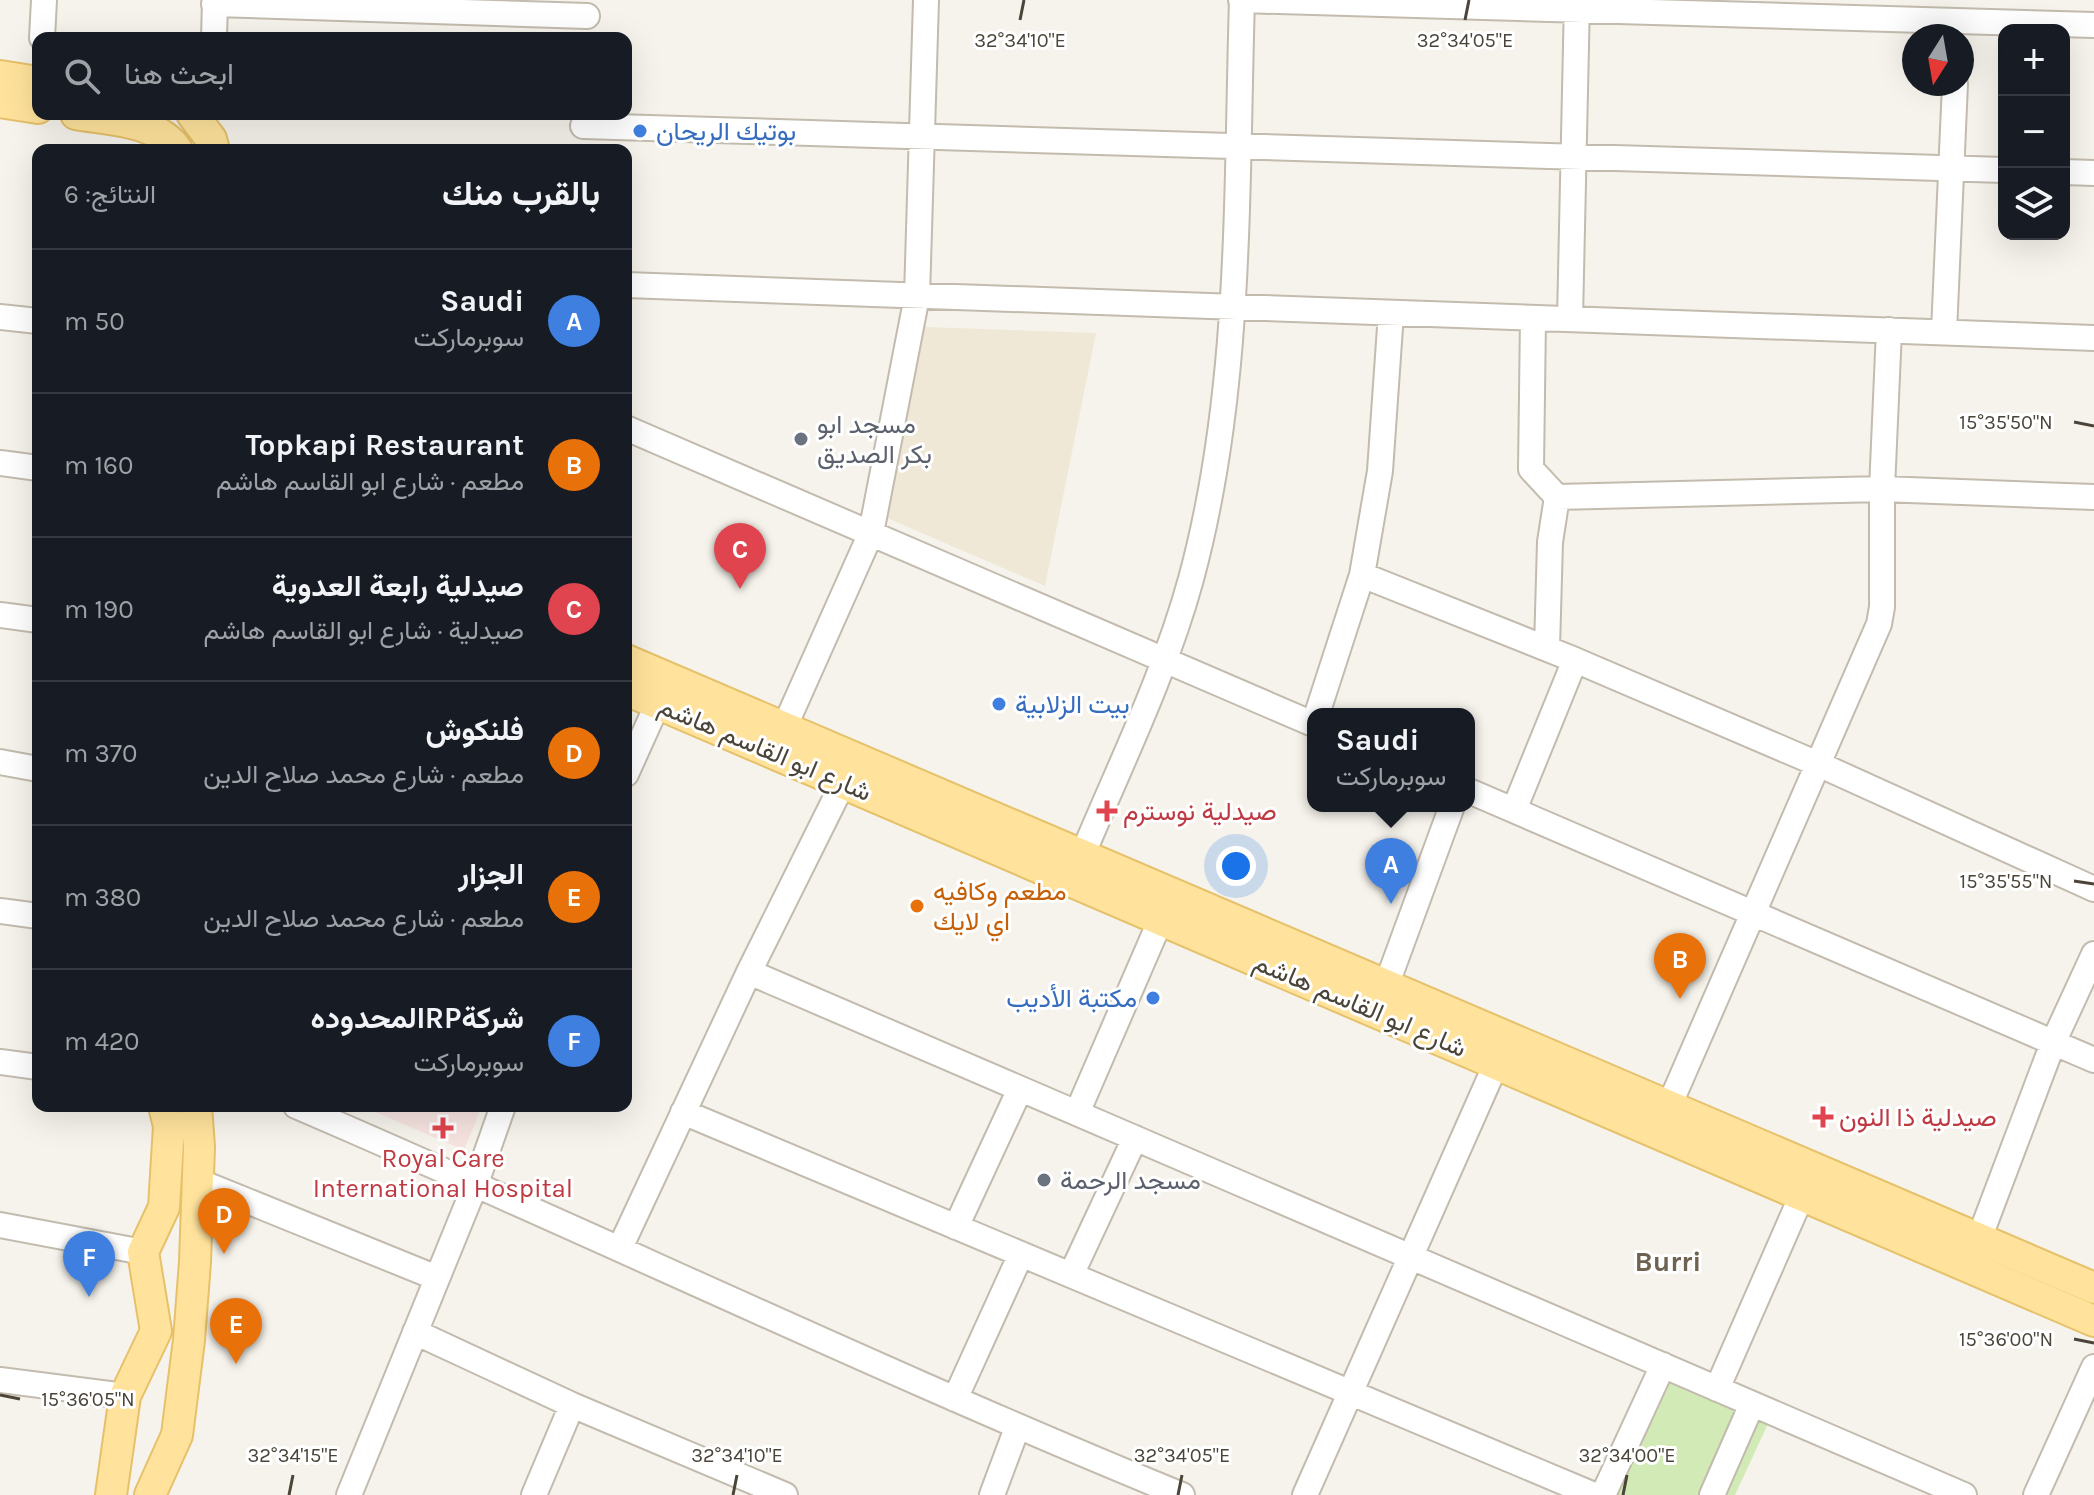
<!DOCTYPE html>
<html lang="ar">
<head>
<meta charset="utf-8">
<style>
	:root { --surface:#171b24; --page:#242831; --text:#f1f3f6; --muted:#9ea1a6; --line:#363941; --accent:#7c3aed }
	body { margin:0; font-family:Karla,Vazirmatn,sans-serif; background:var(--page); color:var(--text); direction:rtl }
	.controls { position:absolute; right:24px; top:24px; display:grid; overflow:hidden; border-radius:16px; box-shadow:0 8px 32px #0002 }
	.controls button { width:72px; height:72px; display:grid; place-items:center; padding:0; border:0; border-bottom:2px solid var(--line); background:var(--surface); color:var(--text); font:40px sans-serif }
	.compass { position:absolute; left:1902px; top:24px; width:72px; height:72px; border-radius:50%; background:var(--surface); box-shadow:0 8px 32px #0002; rotate:191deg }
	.you { position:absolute; left:1236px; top:866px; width:28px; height:28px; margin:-20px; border:6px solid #fff; border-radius:50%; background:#1a73e8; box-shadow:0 0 0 12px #1a73e833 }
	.badge { display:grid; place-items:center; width:52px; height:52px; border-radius:50%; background:var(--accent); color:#fff; font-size:26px; font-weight:700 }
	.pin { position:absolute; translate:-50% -66px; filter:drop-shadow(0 2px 4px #0008) }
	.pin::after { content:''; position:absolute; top:42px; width:28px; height:24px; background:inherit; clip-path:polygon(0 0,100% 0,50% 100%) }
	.popup { position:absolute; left:1307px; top:708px; width:168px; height:104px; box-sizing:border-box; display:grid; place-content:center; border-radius:16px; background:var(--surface); filter:drop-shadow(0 2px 6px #0005); font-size:26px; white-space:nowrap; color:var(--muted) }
	.popup b { font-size:30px; color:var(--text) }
	.popup::after { content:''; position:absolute; left:50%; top:100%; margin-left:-16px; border:16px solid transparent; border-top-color:var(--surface) }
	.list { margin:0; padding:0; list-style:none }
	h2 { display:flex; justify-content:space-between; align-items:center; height:104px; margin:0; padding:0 32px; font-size:34px }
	h2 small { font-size:26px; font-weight:400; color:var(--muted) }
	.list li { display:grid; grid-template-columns:52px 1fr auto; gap:24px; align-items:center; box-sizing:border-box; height:144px; padding:0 32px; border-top:2px solid var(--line) }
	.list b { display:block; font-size:30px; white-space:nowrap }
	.list p { margin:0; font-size:26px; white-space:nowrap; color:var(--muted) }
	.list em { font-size:26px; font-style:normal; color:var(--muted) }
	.icon { flex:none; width:44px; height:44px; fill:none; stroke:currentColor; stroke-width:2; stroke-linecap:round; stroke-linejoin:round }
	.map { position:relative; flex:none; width:2094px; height:1495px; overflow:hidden; direction:ltr }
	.search { position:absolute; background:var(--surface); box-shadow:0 8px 32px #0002; left:32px; top:32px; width:600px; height:88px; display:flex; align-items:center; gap:20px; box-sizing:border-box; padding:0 28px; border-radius:16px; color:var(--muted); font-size:30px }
	.panel { position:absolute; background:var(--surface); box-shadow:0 8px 32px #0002; left:32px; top:144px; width:600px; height:968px; border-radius:16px; direction:rtl }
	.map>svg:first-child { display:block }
</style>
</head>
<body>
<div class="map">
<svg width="2094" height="1495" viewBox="0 0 2094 1495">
	<rect width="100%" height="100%" fill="#f6f3ec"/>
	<!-- education -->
	<path fill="#efe8d6" d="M925 327 1096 333 1045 586 887 518Z"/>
	<!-- medical -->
	<path fill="#f6e3e0" d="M361 1106H482L464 1150Z"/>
	<!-- green -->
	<path fill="#d2eab5" d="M1666 1365 1772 1415 1735 1495H1619L1611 1492Z"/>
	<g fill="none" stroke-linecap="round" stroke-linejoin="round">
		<defs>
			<path id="minor" d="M1241 0 2094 25
				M214 4 587 16
				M42 38 44 0
				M214 38 215 0
				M583 126 2004 170
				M2064 172 2094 173
				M626 285 2094 338
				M0 317 38 321
				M1533 318 1531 469 1557 497 1550 542 1547 648
				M1570 319 1577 0
				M1944 332 1955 84
				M626 428 1313 724
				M0 463 38 468
				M1557 497 1882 489 2094 497
				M1362 575 1575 660 1818 764 2094 889
				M0 615 38 620
				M1317 714 1362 575 1380 471 1391 313
				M784 728 871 533 917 296 926 0
				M0 762 38 769
				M626 774 658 703
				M1469 791 2094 1060
				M1514 810 1575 660
				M1082 856C1120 765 1165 674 1191 579 1242 391 1236 193 1242 0
				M0 911 38 916
				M749 972 1964 1495
				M1386 986 1452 806
				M0 1062 38 1067
				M296 1106C592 1233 883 1373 1182 1495
				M1669 1106 1879 624 1882 607V489L1889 330
				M683 1112 1594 1495
				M1077 1113 1161 919
				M198 1181 437 1278
				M0 1225 143 1252
				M956 1227 1020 1089
				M1979 1239 2053 1043 2094 954
				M620 1248 749 972 843 783
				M1071 1275 1135 1138
				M415 1332 572 1405 785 1495
				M0 1380 125 1396
				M1717 1389 1802 1195
				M955 1399 1021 1254
				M349 1495 476 1183 503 1106
				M534 1495 572 1405
				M992 1495 1017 1428
				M1305 1495 1496 1064
				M1603 1495 1663 1365
				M1712 1495 1752 1404
				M2036 1495 2094 1367"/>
			<path id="major" d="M0 76 38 82
				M0 102 38 108
				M76 114C107 120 158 120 177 150
				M192 114 211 139 214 150
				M626 660 2094 1288
				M626 690 2094 1321
				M111 1495 125 1396 156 1331 143 1252 164 1207 169 1126 164 1106
				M150 1495 177 1435 189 1340 195 1262 199 1147 196 1106"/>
		</defs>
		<!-- minor casing -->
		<use href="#minor" stroke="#c2bbae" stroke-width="28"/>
		<!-- major casing -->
		<use href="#major" stroke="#e6c16a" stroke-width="34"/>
		<!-- minor -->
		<use href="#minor" stroke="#fff" stroke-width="24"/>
		<!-- major -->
		<use href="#major" stroke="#ffe39c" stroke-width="30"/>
	</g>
	<!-- ticks -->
	<path fill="none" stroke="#4b4439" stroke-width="3" d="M1020 20 1024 0M1465 20 1469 0M2074 422 2094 426M2074 881 2094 884M2074 1339 2094 1343M0 1395 20 1399M289 1495 293 1475M733 1495 737 1475M1178 1495 1182 1475M1623 1495 1627 1475"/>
	<!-- markers -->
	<g fill="#3f7fe0" stroke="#fff" stroke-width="3">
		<circle cx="640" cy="131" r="8"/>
		<circle cx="999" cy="704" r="8"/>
		<circle cx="1153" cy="998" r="8"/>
	</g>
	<g fill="#6b7280" stroke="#fff" stroke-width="3">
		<circle cx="801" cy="439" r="8"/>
		<circle cx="1044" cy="1180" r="8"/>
	</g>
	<g fill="#e0444e" stroke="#fff" stroke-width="3">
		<path d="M1103 799h8v8h8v8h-8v8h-8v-8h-8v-8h8z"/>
		<path d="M1819 1105h8v8h8v8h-8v8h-8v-8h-8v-8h8z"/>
		<path d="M439 1116h8v8h8v8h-8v8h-8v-8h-8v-8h8z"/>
	</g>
	<circle fill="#e8710a" stroke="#fff" stroke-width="3" cx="917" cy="906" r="8"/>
	<g text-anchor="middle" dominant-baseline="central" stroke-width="6" stroke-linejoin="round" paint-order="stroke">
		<!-- shop labels -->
		<g font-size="26" fill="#366cbe" stroke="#fff" text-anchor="start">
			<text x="656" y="131">بوتيك الريحان</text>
			<text x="1015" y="704">بيت الزلابية</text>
			<text x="1137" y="998" text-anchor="end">مكتبة الأديب</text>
		</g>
		<!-- worship labels -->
		<g font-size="26" fill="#5b616d" stroke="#fff" text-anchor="start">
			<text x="817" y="424">مسجد ابو<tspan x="817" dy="30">بكر الصديق</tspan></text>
			<text x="1060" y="1180">مسجد الرحمة</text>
		</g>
		<!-- street labels -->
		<g font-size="26" fill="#4b4439" stroke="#fff">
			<text transform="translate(765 749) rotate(23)">شارع ابو القاسم هاشم</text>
			<text transform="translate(1360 1005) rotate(23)">شارع ابو القاسم هاشم</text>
		</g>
		<!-- health labels -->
		<g font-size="26" fill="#be3a42" stroke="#fff" text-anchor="start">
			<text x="1123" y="811">صيدلية نوسترم</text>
			<text x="1839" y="1117">صيدلية ذا النون</text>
			<text x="443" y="1158" text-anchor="middle">Royal Care<tspan x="443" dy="30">International Hospital</tspan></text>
		</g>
		<!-- food labels -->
		<g font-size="26" fill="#c56008" stroke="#fff" text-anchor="start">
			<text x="933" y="891">مطعم وكافيه<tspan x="933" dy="30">اي لايك</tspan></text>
		</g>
		<!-- neighbourhood labels -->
		<g font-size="28" font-weight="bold" fill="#6e6250" stroke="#fff">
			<text x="1668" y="1261">Burri</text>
		</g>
	</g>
	<g font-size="20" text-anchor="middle" fill="#4b4439" stroke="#fff" stroke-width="6" stroke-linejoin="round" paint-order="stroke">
		<text x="1020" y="47">32°34'10"E</text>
		<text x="1465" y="47">32°34'05"E</text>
		<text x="2006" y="429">15°35'50"N</text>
		<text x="2006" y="888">15°35'55"N</text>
		<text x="2006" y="1346">15°36'00"N</text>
		<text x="88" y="1406">15°36'05"N</text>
		<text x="293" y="1462">32°34'15"E</text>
		<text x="737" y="1462">32°34'10"E</text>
		<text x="1182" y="1462">32°34'05"E</text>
		<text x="1627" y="1462">32°34'00"E</text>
	</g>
</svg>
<div class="controls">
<button>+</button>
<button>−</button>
<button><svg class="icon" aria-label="layers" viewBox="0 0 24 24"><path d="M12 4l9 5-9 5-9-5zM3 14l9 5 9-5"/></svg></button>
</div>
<svg class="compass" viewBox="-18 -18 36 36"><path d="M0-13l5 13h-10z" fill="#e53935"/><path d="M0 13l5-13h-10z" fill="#9ea1a6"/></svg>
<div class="you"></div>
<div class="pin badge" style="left:1391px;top:904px;background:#3f7fe0">A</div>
<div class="popup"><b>Saudi</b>سوبرماركت</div>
<div class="pin badge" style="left:1680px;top:999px;background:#e8710a">B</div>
<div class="pin badge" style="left:740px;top:589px;background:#e0444e">C</div>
<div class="pin badge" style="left:224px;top:1254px;background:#e8710a">D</div>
<div class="pin badge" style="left:236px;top:1364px;background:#e8710a">E</div>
<div class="pin badge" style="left:89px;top:1297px;background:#3f7fe0">F</div>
<div class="search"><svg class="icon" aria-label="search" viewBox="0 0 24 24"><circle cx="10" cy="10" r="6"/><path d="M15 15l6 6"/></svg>ابحث هنا</div>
<section class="panel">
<h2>بالقرب منك<small>النتائج: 6</small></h2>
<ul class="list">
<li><span class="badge" style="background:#3f7fe0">A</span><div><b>Saudi</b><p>سوبرماركت</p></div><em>50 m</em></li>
<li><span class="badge" style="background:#e8710a">B</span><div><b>Topkapi Restaurant</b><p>مطعم · شارع ابو القاسم هاشم</p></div><em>160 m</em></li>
<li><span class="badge" style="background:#e0444e">C</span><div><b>صيدلية رابعة العدوية</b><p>صيدلية · شارع ابو القاسم هاشم</p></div><em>190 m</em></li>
<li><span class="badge" style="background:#e8710a">D</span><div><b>فلنكوش</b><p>مطعم · شارع محمد صلاح الدين</p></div><em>370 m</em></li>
<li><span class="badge" style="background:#e8710a">E</span><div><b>الجزار</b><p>مطعم · شارع محمد صلاح الدين</p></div><em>380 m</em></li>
<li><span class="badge" style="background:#3f7fe0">F</span><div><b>شركةRPالمحدوده</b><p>سوبرماركت</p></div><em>420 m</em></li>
</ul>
</section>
</div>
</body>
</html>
